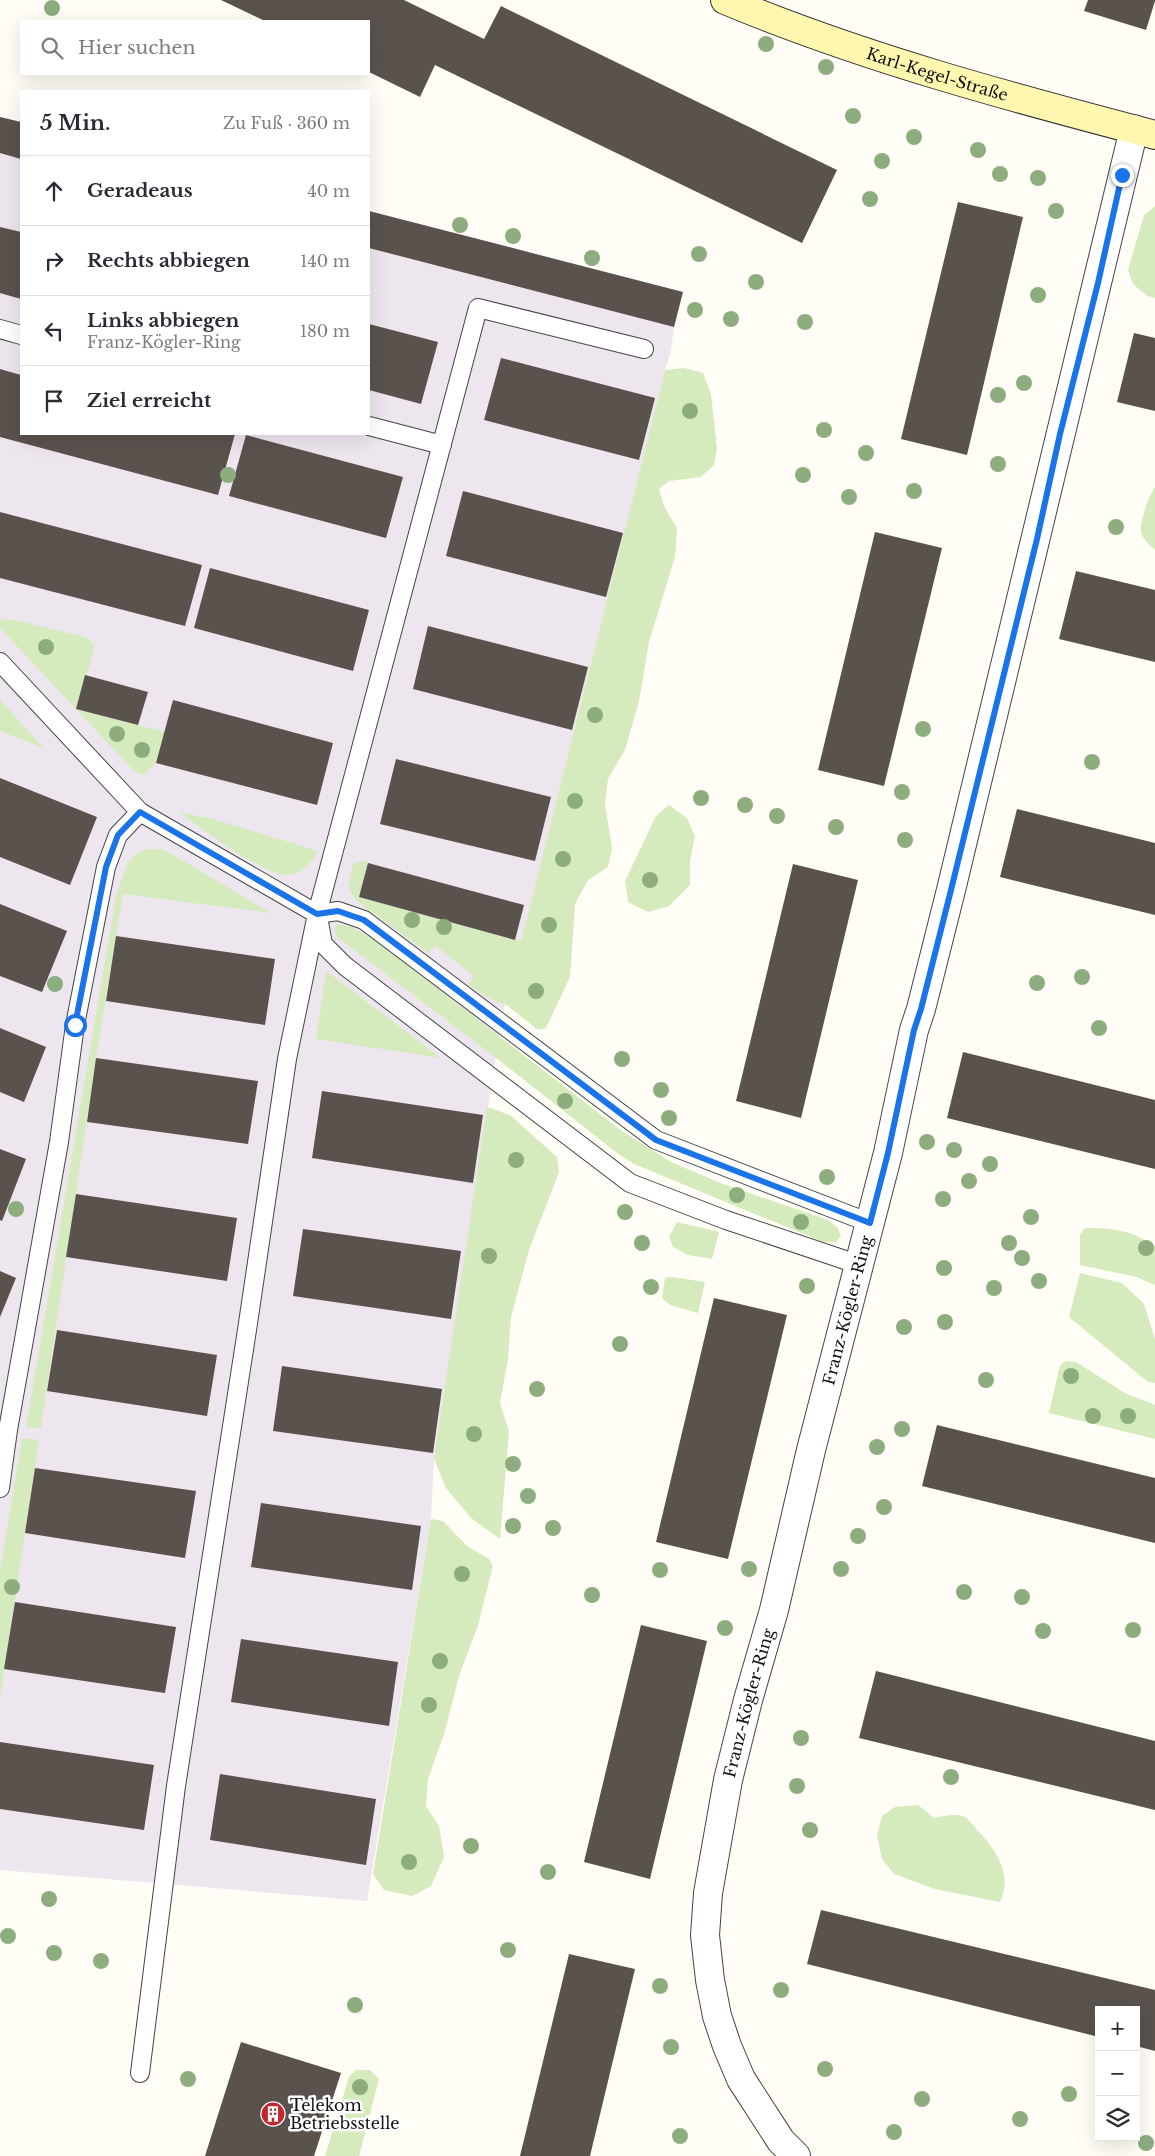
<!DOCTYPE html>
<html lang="de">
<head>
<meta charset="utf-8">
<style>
	:root { --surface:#fff; --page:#f2f2f3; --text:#2b2b33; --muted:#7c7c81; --line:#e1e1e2 }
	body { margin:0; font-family:"Libre Baskerville",serif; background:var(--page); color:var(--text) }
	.controls { position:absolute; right:15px; bottom:15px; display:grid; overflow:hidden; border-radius:0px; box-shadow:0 5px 20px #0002 }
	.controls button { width:45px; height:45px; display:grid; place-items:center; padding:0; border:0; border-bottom:1px solid var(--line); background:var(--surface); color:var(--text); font:25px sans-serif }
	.stop { position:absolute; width:15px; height:15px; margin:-11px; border:4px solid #1a73e8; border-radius:50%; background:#fff }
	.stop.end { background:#1a73e8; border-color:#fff; box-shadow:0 1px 5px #0008 }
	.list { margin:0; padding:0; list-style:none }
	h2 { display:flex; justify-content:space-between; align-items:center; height:65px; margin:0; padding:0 20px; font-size:21px }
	h2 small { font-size:16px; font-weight:400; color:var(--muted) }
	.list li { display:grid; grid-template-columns:32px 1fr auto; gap:15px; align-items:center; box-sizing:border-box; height:70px; padding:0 20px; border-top:1px solid var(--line) }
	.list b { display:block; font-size:19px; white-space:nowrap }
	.list p { margin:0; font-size:16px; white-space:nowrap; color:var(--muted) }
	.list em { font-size:16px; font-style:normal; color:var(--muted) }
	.icon { flex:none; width:28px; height:28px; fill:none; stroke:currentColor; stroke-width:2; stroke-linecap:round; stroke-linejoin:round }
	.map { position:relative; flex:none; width:1155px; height:2156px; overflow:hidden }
	.search { position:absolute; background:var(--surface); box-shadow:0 5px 20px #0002; left:20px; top:20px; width:350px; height:55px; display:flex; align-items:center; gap:12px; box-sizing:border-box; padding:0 18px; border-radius:0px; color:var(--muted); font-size:19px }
	.panel { position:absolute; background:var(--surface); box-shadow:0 5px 20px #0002; left:20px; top:90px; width:350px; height:345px; border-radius:0px }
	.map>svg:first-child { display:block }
</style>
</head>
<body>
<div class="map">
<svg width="1155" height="2156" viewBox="0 0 1155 2156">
	<rect width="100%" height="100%" fill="#fffdf5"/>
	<!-- industrial -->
	<path fill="#eee6ef" d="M0 117 21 122V434H369V211L683 292 674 327 671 351 665 370 502 1017 434 1459 431 1519 367 1901 0 1870Z"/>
	<!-- green -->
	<path fill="#d5ebbd" d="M1155 206V298L1147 296 1133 284 1128 270 1144 215Z
		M684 368 703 373 711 394 717 449 714 465 701 477 669 481 659 489 664 506 677 528 675 557 649 642 639 701 625 750 608 779 605 804 612 848 608 867 588 880 575 904 570 977 546 1028 538 1030 505 1004 496 1002 468 985 474 976 436 946 428 953 357 901C345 887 349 881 353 864L366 860 368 863 359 897 521 941 665 370Z
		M1155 487V550C1150 545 1141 539 1141 530 1140 521 1149 495 1155 487Z
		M0 619 19 621 85 637 93 643C95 656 80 693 76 709L165 732 156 763 143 775 135 772 0 628Z
		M0 700 44 748 0 731Z
		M669 805 687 818 695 836 690 861V885L669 906 648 912 628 902 625 881 656 816Z
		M179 812 213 819 318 851C313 861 303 873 290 875 266 878 200 827 179 812Z
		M148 849H162L175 856 271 913 123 894 96 1058 41 1428 26 1427 116 896 127 864 136 854Z
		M338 924 352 927 376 941 622 1131 671 1162 723 1184 828 1220 837 1227 841 1236 836 1242H823L634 1164 617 1153 495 1057 337 937 334 928Z
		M326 971 441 1058 316 1039Z
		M487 1107 510 1115 557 1157 559 1172 529 1250 511 1317 508 1359 500 1403 509 1431 500 1539 471 1518 446 1488 434 1459Z
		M677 1222 719 1232 712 1259 688 1255 673 1247 669 1237Z
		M1085 1228C1114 1228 1130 1230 1155 1246V1285L1137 1277 1080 1265V1235Z
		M1080 1273 1122 1283 1144 1304 1155 1339V1383L1148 1382 1069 1317Z
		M672 1277 705 1282 698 1313 670 1305 662 1298 665 1278Z
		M1066 1361 1076 1362 1125 1393 1155 1405V1439L1049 1413 1060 1365Z
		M22 1438 39 1440 0 1699V1571Z
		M431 1519 443 1521 467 1546 489 1559 493 1566 478 1625 459 1676 445 1731 428 1779 426 1806 439 1826 444 1857 431 1886 412 1896 384 1890 373 1874Z
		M918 1805 934 1818C944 1816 955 1813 965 1817 969 1819 974 1827 978 1831 997 1851 1013 1875 1000 1902L935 1889 894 1874 882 1859 877 1835 882 1816 895 1807Z
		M356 2070H370L379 2079 359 2156H325L349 2077Z"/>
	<!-- building -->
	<path fill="#5a524d" d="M221 0H404L484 39 501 6 837 170 802 243 435 65 420 97 369 72V21H265Z
		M1088 0H1155V1L1146 30 1084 11Z
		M0 117 21 122V159L0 153Z
		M958 202 1023 217 967 455 901 439Z
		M369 211 683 292 674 327 369 248Z
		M0 227 21 232V299L0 293Z
		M369 324 438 342 421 404 369 390Z
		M1134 333 1155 338V411L1117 402Z
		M501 358 655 398 639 460 484 420Z
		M0 369 21 375V434H235L218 495 0 437Z
		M246 435 403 477 386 538 229 496Z
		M463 491 623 533 606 597 446 556Z
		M0 512 202 565 185 626 0 578Z
		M875 532 942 548 884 786 818 770Z
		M210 568 369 610 353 671 194 628Z
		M1076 571 1155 590V662L1059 639Z
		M428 626 588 667 572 730 413 689Z
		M85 675 148 692 138 725 76 709Z
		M173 700 333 743 317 805 156 763Z
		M396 759 551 797 535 861 380 824Z
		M0 778 97 817 70 885 0 857Z
		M1017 809 1155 843V915L1000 877Z
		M368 863 524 905 515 940 359 897Z
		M793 864 858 880 801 1118 736 1101Z
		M0 904 67 931 42 992 0 976Z
		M116 936 275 959 265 1025 106 1001Z
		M0 1028 46 1047 24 1102 0 1092Z
		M963 1052 1155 1100V1169L947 1118Z
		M96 1058 258 1081 248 1144 87 1122Z
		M322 1091 483 1115 473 1183 312 1158Z
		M0 1149 26 1159 2 1221 0 1220Z
		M76 1194 237 1218 227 1281 66 1257Z
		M303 1229 461 1251 451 1319 293 1296Z
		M0 1271 16 1278 0 1317Z
		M714 1298 787 1315 728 1559 656 1542Z
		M57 1330 217 1355 207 1416 47 1391Z
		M282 1366 442 1389 433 1453 273 1431Z
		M937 1425 1155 1478V1543L922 1486Z
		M35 1468 196 1491 185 1558 25 1533Z
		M261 1503 421 1526 412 1590 251 1567Z
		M15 1602 176 1627 165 1693 4 1669Z
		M641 1625 707 1641 650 1879 584 1862Z
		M241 1639 398 1662 389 1726 231 1702Z
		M876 1671 1155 1741V1810L859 1738Z
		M0 1742 154 1765 144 1830 0 1809Z
		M220 1774 376 1799 366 1865 210 1840Z
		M821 1910 1155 1990V2051L1136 2046V2010H1099V2037L807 1964Z
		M569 1954 635 1969 590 2156H520Z
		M241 2042 341 2073 314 2156H205Z"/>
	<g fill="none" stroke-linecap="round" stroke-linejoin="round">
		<defs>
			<path id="lane" d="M0 329 21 335
				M369 426 442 445
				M0 662 140 812 317 914 338 911 364 920 656 1140 870 1223
				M319 922 323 944 345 966 630 1183 726 1220 860 1265
				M0 1488 8 1430 59 1142 75 1025 106 867 118 835 140 812
				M140 2073 176 1786 247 1330 287 1059 317 914 478 308 644 349"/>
			<g id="street">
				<path id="s1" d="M796 2156 781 2141 741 2079 727 2046 717 2016 710 1980 705 1935 708 1893 728 1780 748 1700 774 1610 811 1450 888 1153 914 1030 921 1009 951 890 1134 129"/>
			</g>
			<g id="secondary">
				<path id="s2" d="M725 0C864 58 1010 97 1155 135"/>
			</g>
		</defs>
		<!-- lane casing -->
		<use href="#lane" stroke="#444" stroke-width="20"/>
		<!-- street casing -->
		<use href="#street" stroke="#444" stroke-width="30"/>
		<!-- secondary casing -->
		<use href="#secondary" stroke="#333" stroke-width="30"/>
		<!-- lane -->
		<use href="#lane" stroke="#fff" stroke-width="18"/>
		<!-- street -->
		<use href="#street" stroke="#fff" stroke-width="28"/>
		<!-- secondary -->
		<use href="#secondary" stroke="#fff6b0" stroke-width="28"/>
	</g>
	<!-- trees -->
	<g fill="#8dad7f">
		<circle cx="52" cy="8" r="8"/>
		<circle cx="766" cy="44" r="8"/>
		<circle cx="826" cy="67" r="8"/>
		<circle cx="853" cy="116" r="8"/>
		<circle cx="914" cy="137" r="8"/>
		<circle cx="978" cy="150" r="8"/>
		<circle cx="882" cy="161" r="8"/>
		<circle cx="1000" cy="174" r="8"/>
		<circle cx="1038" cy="178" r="8"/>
		<circle cx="870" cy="199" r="8"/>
		<circle cx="1056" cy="211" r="8"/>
		<circle cx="460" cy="225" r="8"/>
		<circle cx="513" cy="236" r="8"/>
		<circle cx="699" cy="254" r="8"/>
		<circle cx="592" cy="258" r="8"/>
		<circle cx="756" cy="282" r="8"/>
		<circle cx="1038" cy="295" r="8"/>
		<circle cx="695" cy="310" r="8"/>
		<circle cx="731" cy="319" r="8"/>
		<circle cx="805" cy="322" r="8"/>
		<circle cx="1024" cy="383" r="8"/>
		<circle cx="998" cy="395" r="8"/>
		<circle cx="690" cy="411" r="8"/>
		<circle cx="824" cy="430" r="8"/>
		<circle cx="866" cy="453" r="8"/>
		<circle cx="998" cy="464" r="8"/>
		<circle cx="228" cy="475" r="8"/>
		<circle cx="803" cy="475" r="8"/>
		<circle cx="914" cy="491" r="8"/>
		<circle cx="849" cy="497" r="8"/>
		<circle cx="1116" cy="527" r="8"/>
		<circle cx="46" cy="647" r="8"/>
		<circle cx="595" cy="715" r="8"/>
		<circle cx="923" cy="729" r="8"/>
		<circle cx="117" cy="734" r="8"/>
		<circle cx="142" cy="750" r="8"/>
		<circle cx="1092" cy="762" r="8"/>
		<circle cx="902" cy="792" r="8"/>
		<circle cx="701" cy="798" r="8"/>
		<circle cx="575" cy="801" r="8"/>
		<circle cx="745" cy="805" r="8"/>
		<circle cx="777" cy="816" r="8"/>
		<circle cx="836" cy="827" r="8"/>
		<circle cx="905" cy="840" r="8"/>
		<circle cx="563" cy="859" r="8"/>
		<circle cx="650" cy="880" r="8"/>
		<circle cx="412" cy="920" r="8"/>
		<circle cx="549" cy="925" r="8"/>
		<circle cx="444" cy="927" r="8"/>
		<circle cx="1082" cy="977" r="8"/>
		<circle cx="1037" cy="983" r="8"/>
		<circle cx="55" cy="984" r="8"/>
		<circle cx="536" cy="991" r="8"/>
		<circle cx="1099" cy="1028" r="8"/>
		<circle cx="622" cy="1059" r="8"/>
		<circle cx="661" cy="1090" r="8"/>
		<circle cx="565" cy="1101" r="8"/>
		<circle cx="669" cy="1118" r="8"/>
		<circle cx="927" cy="1142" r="8"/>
		<circle cx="954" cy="1150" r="8"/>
		<circle cx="516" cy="1160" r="8"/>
		<circle cx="990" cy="1164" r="8"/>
		<circle cx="827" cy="1177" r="8"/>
		<circle cx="969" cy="1181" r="8"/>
		<circle cx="737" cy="1195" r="8"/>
		<circle cx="943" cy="1199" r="8"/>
		<circle cx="16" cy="1209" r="8"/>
		<circle cx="625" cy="1212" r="8"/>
		<circle cx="1031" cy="1217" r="8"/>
		<circle cx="801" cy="1222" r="8"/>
		<circle cx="642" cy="1243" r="8"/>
		<circle cx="1009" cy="1243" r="8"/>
		<circle cx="1146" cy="1248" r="8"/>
		<circle cx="489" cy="1256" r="8"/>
		<circle cx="1022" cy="1258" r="8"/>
		<circle cx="944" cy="1268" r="8"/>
		<circle cx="1039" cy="1281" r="8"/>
		<circle cx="807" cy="1286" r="8"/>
		<circle cx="651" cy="1287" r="8"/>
		<circle cx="994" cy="1288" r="8"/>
		<circle cx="945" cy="1322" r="8"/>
		<circle cx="904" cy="1327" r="8"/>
		<circle cx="620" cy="1344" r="8"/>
		<circle cx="1071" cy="1376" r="8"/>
		<circle cx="986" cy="1380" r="8"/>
		<circle cx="537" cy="1389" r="8"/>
		<circle cx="1093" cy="1416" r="8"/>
		<circle cx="1128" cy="1416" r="8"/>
		<circle cx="902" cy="1429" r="8"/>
		<circle cx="474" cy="1434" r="8"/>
		<circle cx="877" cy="1447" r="8"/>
		<circle cx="513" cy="1464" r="8"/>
		<circle cx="528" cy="1496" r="8"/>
		<circle cx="884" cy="1507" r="8"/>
		<circle cx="513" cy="1526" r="8"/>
		<circle cx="553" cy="1528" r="8"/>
		<circle cx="858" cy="1536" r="8"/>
		<circle cx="749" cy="1569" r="8"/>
		<circle cx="841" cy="1569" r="8"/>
		<circle cx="660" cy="1570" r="8"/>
		<circle cx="462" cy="1574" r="8"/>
		<circle cx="12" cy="1587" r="8"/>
		<circle cx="964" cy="1592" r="8"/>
		<circle cx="592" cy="1595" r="8"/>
		<circle cx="1022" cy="1597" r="8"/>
		<circle cx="725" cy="1628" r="8"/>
		<circle cx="1133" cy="1630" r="8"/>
		<circle cx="1043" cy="1631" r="8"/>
		<circle cx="440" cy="1661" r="8"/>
		<circle cx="429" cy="1705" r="8"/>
		<circle cx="801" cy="1738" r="8"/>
		<circle cx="951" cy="1777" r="8"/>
		<circle cx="797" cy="1786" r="8"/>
		<circle cx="810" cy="1830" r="8"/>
		<circle cx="471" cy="1846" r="8"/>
		<circle cx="409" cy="1862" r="8"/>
		<circle cx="548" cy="1872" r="8"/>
		<circle cx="49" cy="1899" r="8"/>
		<circle cx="8" cy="1936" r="8"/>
		<circle cx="508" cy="1950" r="8"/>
		<circle cx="54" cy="1953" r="8"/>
		<circle cx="101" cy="1961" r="8"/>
		<circle cx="660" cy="1986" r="8"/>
		<circle cx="781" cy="1990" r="8"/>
		<circle cx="355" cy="2005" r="8"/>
		<circle cx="671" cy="2047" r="8"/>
		<circle cx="825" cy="2069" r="8"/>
		<circle cx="188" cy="2079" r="8"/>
		<circle cx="360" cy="2087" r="8"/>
		<circle cx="1069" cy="2094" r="8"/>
		<circle cx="922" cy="2099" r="8"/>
		<circle cx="1020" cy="2119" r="8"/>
		<circle cx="894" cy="2132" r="8"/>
		<circle cx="680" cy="2136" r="8"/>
		<circle cx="1146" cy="2143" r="8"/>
	</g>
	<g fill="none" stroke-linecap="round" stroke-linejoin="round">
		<!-- route -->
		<path stroke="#1a73e8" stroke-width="6" d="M75 1025 106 867 118 835 140 812 317 914 338 911 364 920 656 1140 870 1223 888 1153 914 1030 921 1009 951 890 1037 539 1060 434 1098 283 1122 175"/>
	</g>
	<!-- icons -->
	<defs>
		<symbol id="building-disc" viewBox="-11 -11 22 22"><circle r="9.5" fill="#c4262e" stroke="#fff"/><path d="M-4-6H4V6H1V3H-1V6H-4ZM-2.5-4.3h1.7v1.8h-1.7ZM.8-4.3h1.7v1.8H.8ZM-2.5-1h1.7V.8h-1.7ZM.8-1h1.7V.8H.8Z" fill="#fff"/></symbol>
	</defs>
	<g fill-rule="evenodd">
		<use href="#building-disc" x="259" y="2100" width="28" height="28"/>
	</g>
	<g text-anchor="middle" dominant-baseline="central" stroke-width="5" stroke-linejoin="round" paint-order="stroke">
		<!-- street labels -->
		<g font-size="16" fill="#111" stroke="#fff">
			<text stroke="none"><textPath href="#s2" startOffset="225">Karl-Kegel-Straße</textPath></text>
			<text stroke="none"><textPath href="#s1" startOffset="886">Franz-Kögler-Ring</textPath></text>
			<text stroke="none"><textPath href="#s1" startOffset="481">Franz-Kögler-Ring</textPath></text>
		</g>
		<!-- poi labels -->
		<g font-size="16" fill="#111" stroke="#fff" text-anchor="start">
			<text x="290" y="2105">Telekom<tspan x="290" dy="18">Betriebsstelle</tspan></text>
		</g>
	</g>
</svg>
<div class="controls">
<button>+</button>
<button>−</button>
<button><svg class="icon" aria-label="layers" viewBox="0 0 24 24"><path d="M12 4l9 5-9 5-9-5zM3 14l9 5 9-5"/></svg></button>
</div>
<div class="stop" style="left:75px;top:1025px"></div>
<div class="stop end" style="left:1122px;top:175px"></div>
<div class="search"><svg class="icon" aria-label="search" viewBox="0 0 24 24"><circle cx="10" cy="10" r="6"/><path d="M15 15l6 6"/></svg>Hier suchen</div>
<section class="panel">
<h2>5 Min.<small>Zu Fuß · 360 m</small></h2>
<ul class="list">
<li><svg class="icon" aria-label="ahead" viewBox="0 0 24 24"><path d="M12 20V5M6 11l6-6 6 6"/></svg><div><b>Geradeaus</b></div><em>40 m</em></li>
<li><svg class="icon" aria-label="right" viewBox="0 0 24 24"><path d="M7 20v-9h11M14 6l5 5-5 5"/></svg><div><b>Rechts abbiegen</b></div><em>140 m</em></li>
<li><svg class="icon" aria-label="left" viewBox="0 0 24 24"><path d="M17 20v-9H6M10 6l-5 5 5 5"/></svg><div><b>Links abbiegen</b><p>Franz-Kögler-Ring</p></div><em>180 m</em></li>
<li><svg class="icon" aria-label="arrive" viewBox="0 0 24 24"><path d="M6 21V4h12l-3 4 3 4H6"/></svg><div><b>Ziel erreicht</b></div></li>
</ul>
</section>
</div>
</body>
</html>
